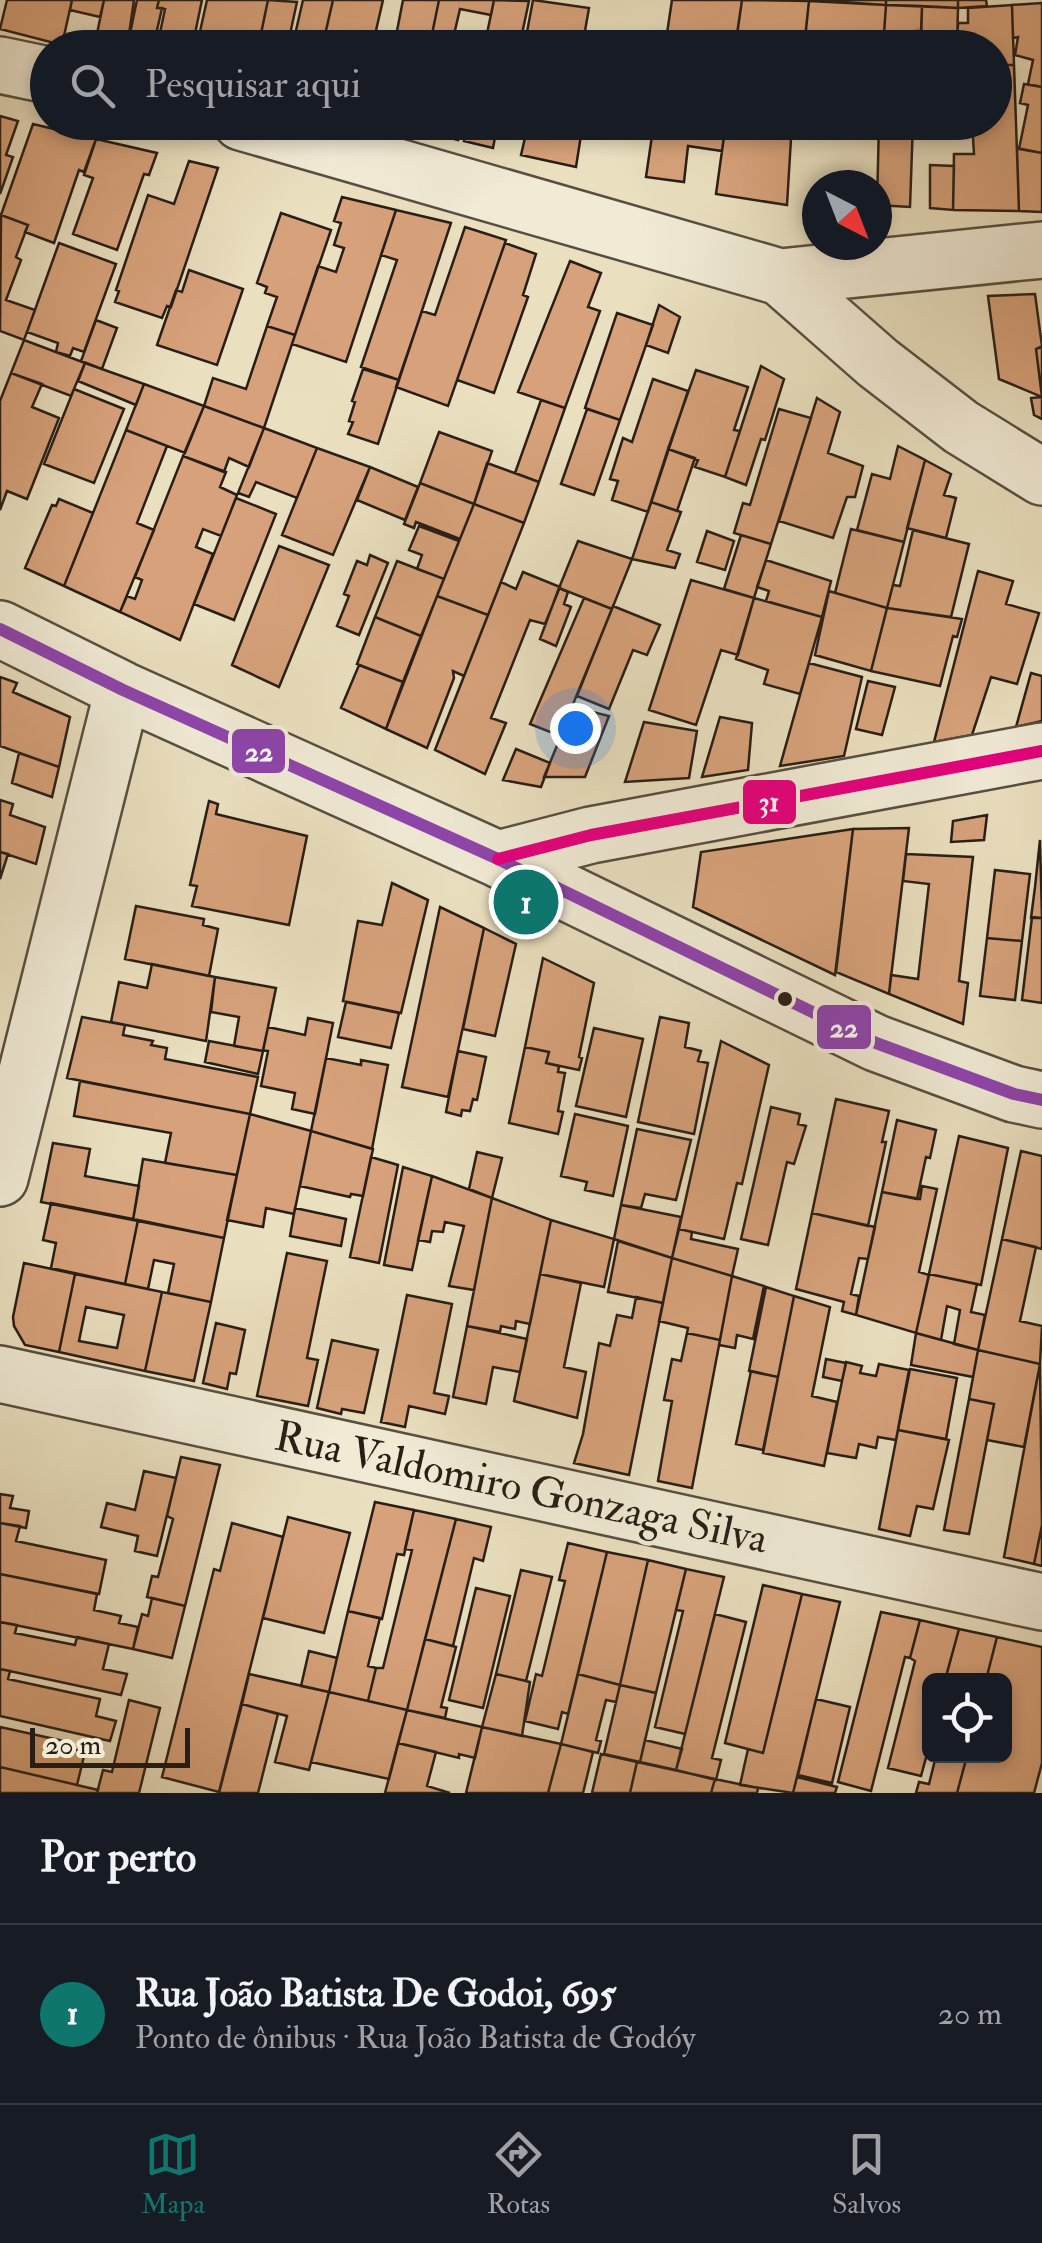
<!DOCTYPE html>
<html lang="pt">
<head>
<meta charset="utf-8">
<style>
	:root { --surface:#171b24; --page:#20242c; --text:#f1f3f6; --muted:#9ea1a6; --line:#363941; --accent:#0f766e }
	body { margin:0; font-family:"IM FELL Double Pica",serif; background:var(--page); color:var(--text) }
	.controls { position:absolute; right:30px; bottom:30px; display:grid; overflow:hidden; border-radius:15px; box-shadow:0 5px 15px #0003 }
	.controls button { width:90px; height:90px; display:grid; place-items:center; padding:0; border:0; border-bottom:2px solid var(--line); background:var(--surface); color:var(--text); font:50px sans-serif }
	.compass { position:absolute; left:802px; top:170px; width:90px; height:90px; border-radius:50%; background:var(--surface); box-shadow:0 5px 15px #0003; rotate:138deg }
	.scale { position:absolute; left:30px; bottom:25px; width:160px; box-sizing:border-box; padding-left:10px; border:5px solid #281e16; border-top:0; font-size:28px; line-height:35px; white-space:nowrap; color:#281e16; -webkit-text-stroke:8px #f1ebd6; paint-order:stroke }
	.you { position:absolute; left:575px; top:728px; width:35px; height:35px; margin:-25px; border:8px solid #fff; border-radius:50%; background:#1a73e8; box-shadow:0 0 0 15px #1a73e833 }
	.badge { display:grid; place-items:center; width:65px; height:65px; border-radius:50%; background:var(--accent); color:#fff; font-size:32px; font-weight:700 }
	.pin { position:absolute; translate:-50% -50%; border:5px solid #fff; box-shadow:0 2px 10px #0006 }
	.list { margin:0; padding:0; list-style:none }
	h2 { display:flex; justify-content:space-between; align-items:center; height:130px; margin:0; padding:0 40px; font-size:42px }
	h2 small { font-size:32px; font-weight:400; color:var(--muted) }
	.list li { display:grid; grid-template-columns:65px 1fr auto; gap:30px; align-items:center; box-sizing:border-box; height:180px; padding:0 40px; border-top:2px solid var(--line) }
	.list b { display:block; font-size:38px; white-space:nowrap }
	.list p { margin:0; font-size:32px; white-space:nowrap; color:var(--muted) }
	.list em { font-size:32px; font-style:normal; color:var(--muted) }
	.icon { flex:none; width:55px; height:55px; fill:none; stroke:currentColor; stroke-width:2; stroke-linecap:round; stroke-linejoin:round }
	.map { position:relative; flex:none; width:1042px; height:1793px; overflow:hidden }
	.search { position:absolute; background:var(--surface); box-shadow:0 5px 15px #0003; left:30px; right:30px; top:30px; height:110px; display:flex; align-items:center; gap:25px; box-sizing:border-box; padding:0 35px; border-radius:55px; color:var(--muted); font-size:38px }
	.sheet { height:310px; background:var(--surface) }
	nav { display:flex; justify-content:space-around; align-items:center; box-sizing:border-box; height:140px; border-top:2px solid var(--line); background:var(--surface); font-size:28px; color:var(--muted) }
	nav a { display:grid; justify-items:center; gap:5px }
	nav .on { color:var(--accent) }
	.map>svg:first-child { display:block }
</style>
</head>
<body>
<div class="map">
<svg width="1042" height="1793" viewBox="0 0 1042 1793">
	<rect width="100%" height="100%" fill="#eae0c0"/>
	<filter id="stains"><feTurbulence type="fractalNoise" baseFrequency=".002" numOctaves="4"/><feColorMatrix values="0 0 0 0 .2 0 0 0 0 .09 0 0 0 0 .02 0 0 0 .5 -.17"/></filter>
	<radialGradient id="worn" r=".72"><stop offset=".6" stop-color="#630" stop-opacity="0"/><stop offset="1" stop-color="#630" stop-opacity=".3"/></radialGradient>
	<!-- building -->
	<path fill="#d7a27b" stroke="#281e16" stroke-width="2.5" fill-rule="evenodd" d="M7 0H72L62 45 0 29Z
		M72 0H104L100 17 70 10Z
		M104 0H134L127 48H94Z
		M137 0H159L157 8H162L153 48H127Z
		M159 0H202L192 48H168L171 35 160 33 165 9 157 8Z
		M207 0H268L258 48 199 36Z
		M268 0 297 2 287 48H258Z
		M303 0H333L322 48H292Z
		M333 0H383L372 48H322Z
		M403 0H439L430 44 396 36Z
		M439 0H494L491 15 460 9 453 39 468 43 467 48H426L427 44H430Z
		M494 0 529 1 519 48H484Z
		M533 0 589 8 582 48H524Z
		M672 0H742L735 48H672L673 41 666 40Z
		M742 0 809 1 804 48H792L793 36 770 33 769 46 736 42Z
		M809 0H886V5Z
		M886 0H958V8L886 5Z
		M958 0H986L987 6 958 8Z
		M809 1 886 5 883 48H804Z
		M1042 3V87L1028 84 1033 60 1015 55 1018 37 1013 38 1012 5Z
		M886 5 922 6 921 31H916L915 48H883Z
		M1012 5 1014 65H994V48H957L958 23H968V8Z
		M922 6 958 8 957 48H921Z
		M736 42 769 46 779 48H735Z
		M994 65H1014L1019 211 953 210 954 154H974L972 122H994Z
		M1024 84 1042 87V153L1019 149 1028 105 1020 103Z
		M0 116 18 121 6 155 13 157 0 194Z
		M432 122H461L458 140 430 133Z
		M468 122H498L493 148 464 141Z
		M654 122H726L722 151 688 146 684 182 646 177Z
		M726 122H792L787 205 716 194Z
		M795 122H831L830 138 794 134Z
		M879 122H913L910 207 877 205Z
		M33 124 96 139 84 172 79 170 54 243 25 232 28 225 1 215Z
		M528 125 581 135 576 167 521 155Z
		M96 139 157 153 149 175 144 174 117 250 73 234 93 178 84 175Z
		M1017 148 1042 153V212L1019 211Z
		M189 161 218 168 171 307 167 306 162 318 115 302 119 291 116 290 148 195 174 204Z
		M930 165 954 166 953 210 930 208Z
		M342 197 396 210 346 362 292 344 318 266 336 272 344 248 334 245 341 223 334 221Z
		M396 210 451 223 399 380 361 367 397 260 381 255Z
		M281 213 331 230 295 335 267 326 277 297 265 293 267 287 257 283Z
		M1 215 28 225 16 257 21 260 6 300 35 310 24 340 0 331Z
		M465 227 506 240 448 406 396 387 422 311 435 315Z
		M59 243 116 264 84 352 73 348 70 356 56 352 58 343 27 332Z
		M505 243 536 254 523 295 528 297 494 393 457 380Z
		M570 261 601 273 588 307 600 311 565 408 518 392Z
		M189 270 243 289 217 365 157 345 176 290 182 292Z
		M1035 294 1042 346 1036 349 1042 397 999 379 988 296Z
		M659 305 680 317 668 353 646 345Z
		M617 313 653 325 620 420 585 408Z
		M96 320 117 328 102 369 81 361Z
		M267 326 295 335 264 428 204 406 213 378 246 389Z
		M24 340 85 363 71 396 11 373Z
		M1042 347V396L1036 349Z
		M85 363 144 384 136 405 78 381Z
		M761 366 784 379 765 440 761 439 746 485 725 477Z
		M363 369 399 380 378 444 348 434 353 422 349 421 355 402 352 401Z
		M696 370 748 387 734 430 740 431 725 477 695 467 698 460 668 449Z
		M11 373 42 384 32 407 59 418 27 499 7 491 0 510V401Z
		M653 379 688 391 648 512 612 500 618 481 610 479 623 438 632 442Z
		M144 384 204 406 185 453 126 430Z
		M74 389 124 409 94 483 44 464Z
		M1042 397V419L1034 415 1031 398Z
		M817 398 840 412 828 453 863 466 855 497H847L833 538 779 521Z
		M541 400 565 408 539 482 515 473Z
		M204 406 264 428 249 467 229 458 224 472 183 456Z
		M587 409 620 420 594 495 561 484Z
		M779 409 811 418 771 544 734 533 743 503 750 505Z
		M264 428 317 448 297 498 256 482 249 497 238 493Z
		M126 430 167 446 137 523 154 530 120 612 64 586Z
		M439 432 492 451 474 504 420 483Z
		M898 446 925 460 904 542 857 530 872 474 890 479Z
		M317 448 370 467 333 555 282 535Z
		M668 449 695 458 677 511 651 502Z
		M183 456 226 472 220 487 237 495 221 536 203 529 196 547 213 554 180 640 120 612 127 596 135 599 142 580 135 577Z
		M925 460 951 474 944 495 956 498 946 538 907 528Z
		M487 463 539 482 524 523 474 504Z
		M370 467 418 487 405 520 357 500Z
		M420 483 474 504 460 539 416 522 414 528 404 524Z
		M236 498 276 514 234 620 194 604Z
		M59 499 93 513 64 586 25 568 52 505 56 506Z
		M651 502 681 512 667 550 680 554 675 568 632 559Z
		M474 504 524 523 488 615 437 596Z
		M419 526 459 541 444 579 417 569 422 555 409 550Z
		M851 529 904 542 887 608 835 593Z
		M913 530 969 544 951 617 887 608 893 585 900 586Z
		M707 531 734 541 725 570 697 562Z
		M741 535 771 544 754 598 724 589Z
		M578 541 632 559 612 609 559 588Z
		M279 546 329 565 279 687 232 665Z
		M370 555 388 563 359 635 337 626 349 596 344 594 357 561 367 565Z
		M766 560 831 581 822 617 766 601 769 591 757 587Z
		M397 561 444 579 421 636 375 617Z
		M978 571 1013 581 1006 604 1039 613 1017 684 991 677 972 735 934 742Z
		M523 572 560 587 545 624 530 620 491 718 506 723 485 774 435 750 501 582 516 589Z
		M691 580 754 598 738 655 721 650 696 725 649 710Z
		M559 588 568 592 564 604 571 607 556 646 540 639Z
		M829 591 887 608 871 671 815 655Z
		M437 596 488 615 464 676 453 671 454 678 427 748 386 729Z
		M584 598 612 609 560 736 530 724Z
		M754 598 822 617 800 694 764 684 768 670 736 659Z
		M613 606 660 625 647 655 633 650 609 709 577 696Z
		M887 608 962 619 957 637 953 636 940 686 871 671Z
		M375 617 421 636 403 682 357 664Z
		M809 663 862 677 844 756 780 766Z
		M359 665 403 682 386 729 341 708Z
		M1031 673 1042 676V721L1016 727Z
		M0 677 17 683 13 692 70 717 59 767 0 746Z
		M868 681 895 687 882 735 856 729Z
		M573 707 609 716 585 777H544Z
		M720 717 752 723 748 770 702 777Z
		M644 722 697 731 689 778 625 782Z
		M516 749 550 763 541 787 503 780Z
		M19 753 59 767 52 797 12 783Z
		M0 800 13 804 10 815 45 827 36 864 0 852Z
		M209 801 218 804 216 814 307 836 289 925 192 906 197 886 190 885Z
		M987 815 984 840 951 842 953 821Z
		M909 828 895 944 889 994 836 972 853 829Z
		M853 829 835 975 693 907 701 852Z
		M1040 840 1042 918H1031L1035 887Z
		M0 852 8 854 0 879Z
		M906 854 973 857 959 981 968 983 963 1024 889 994 891 975 918 979 929 884 903 881Z
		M995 870 1030 874 1022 941 987 938Z
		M392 883 428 900 401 1013 343 1001 358 921 382 925Z
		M136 906 204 919 203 925 218 929 209 976 125 959Z
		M440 907 484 928 448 1097 402 1087Z
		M1032 917 1042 918V1003L1022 1000Z
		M484 928 516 944 495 1036 463 1029Z
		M987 938 1022 941 1015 1000 980 996Z
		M543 958 594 983 579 1057 582 1058 579 1070 546 1063 549 1052 525 1047Z
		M152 964 215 977 206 1041 111 1022 119 982 147 988Z
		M215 977 276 988 263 1051 234 1046 239 1017 211 1012Z
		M346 1002 399 1013 391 1048 338 1037Z
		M82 1017 125 1025 123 1035 153 1041 151 1045 167 1048 165 1059 258 1077 250 1114 67 1078Z
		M660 1017 689 1023 685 1047 701 1051 698 1061 708 1063 694 1134 638 1122Z
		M308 1018 333 1023 315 1114 292 1109 295 1093 261 1086 268 1051 263 1050 268 1027 305 1035Z
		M594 1028 643 1039 626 1117 576 1106Z
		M209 1041 263 1051 258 1074 205 1062Z
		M721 1041 769 1065 742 1184 737 1183 724 1239 679 1229Z
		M525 1047 549 1052 546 1063 559 1066 558 1072 565 1073 558 1111 563 1112 558 1134 509 1123Z
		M458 1051 486 1057 477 1100 473 1099 470 1111 462 1110 461 1116 446 1112Z
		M326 1058 361 1065V1060L388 1065 372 1149 311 1131Z
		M80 1081 250 1114 237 1175 165 1163 171 1133 74 1116Z
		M836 1099 889 1111 882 1142H886L868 1226 812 1213Z
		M771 1107 800 1114 798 1124 806 1126 794 1164 787 1162 768 1245 741 1239Z
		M250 1114 311 1131 294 1214 266 1208 263 1227 227 1220Z
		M575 1114 628 1126 613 1196 585 1190 587 1182 561 1176Z
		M897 1120 936 1130 930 1158 926 1157 917 1199 882 1192Z
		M637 1129 691 1140 676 1200 645 1194 641 1208 621 1205Z
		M311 1131 373 1149 363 1196 351 1194 350 1197 300 1186Z
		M959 1136 1008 1148 981 1285 929 1274Z
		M53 1143 90 1149 85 1176 139 1186 133 1220 41 1202Z
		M1021 1151 1042 1156V1249L1002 1239Z
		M477 1152 502 1158 492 1198 469 1189Z
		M371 1157 398 1165 379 1263 350 1257Z
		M143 1159 237 1175 224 1238 133 1220Z
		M403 1167 432 1176 412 1270 384 1265Z
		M432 1176 492 1198 474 1290 449 1286 464 1226 445 1222 443 1232 432 1231 430 1242 418 1240Z
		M922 1186 937 1189 919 1272 929 1275 916 1333 856 1315 882 1192 920 1199Z
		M492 1198 551 1220 530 1324 516 1321 515 1329 501 1326 500 1332 467 1326Z
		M51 1203 138 1220 125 1284 51 1268 56 1243 43 1240Z
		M621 1205 681 1217 672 1258 614 1239Z
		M295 1208 346 1219 341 1246 290 1236Z
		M812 1213 875 1227 868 1259 859 1258 851 1294 859 1296 856 1315 842 1311 844 1302 796 1289Z
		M138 1220 224 1238 211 1302 168 1293 174 1264 154 1260 148 1289 125 1284Z
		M551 1220 614 1239 604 1287 540 1274Z
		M679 1229 692 1232 691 1239 738 1249 732 1276 672 1258Z
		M1002 1239 1036 1247 1020 1321 1042 1326 1040 1364 978 1350Z
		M618 1241 672 1258 663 1303 608 1292Z
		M287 1253 327 1261 307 1358 318 1360 308 1406 257 1396Z
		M672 1258 732 1276 720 1340 687 1333 688 1328 659 1321Z
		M24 1263 75 1274 59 1352 25 1345 14 1326 13 1317Z
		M75 1274 162 1292 145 1371 59 1352ZM86 1307 124 1315 117 1348 79 1341Z
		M540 1274 581 1283 564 1367 586 1372 577 1418 514 1401Z
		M929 1274 977 1284 971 1312 985 1315 978 1350 954 1344 960 1310 947 1306 941 1340 916 1333Z
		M732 1276 764 1286 753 1339 737 1335 735 1348 719 1345Z
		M766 1287 794 1296 778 1377 749 1371Z
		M162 1292 211 1302 194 1381 145 1371Z
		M407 1295 452 1304 434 1393 449 1396 445 1414 409 1406 405 1427 381 1422Z
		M794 1296 830 1307 812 1396 837 1402 824 1466 763 1453Z
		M636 1297 663 1303 629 1475 574 1463 583 1434 599 1343 610 1346 617 1315 632 1318Z
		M216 1323 245 1330 236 1374 230 1373 227 1389 203 1383Z
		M467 1326 527 1339 520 1372 493 1367 486 1404 453 1397Z
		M687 1333 720 1340 692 1488 658 1481 672 1401 664 1400 672 1359 681 1361Z
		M916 1333 978 1350 973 1377 911 1365Z
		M332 1340 378 1350 364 1413 342 1409 341 1414 317 1408Z
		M978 1350 1040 1364 1024 1447 987 1440 994 1404 969 1399Z
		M826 1359 846 1363 842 1381 823 1377Z
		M846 1362 862 1366 860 1373 876 1376 879 1364 909 1370 896 1440 878 1437 876 1448 859 1444 856 1458 827 1453Z
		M1040 1364 1042 1525 1034 1564 1004 1557Z
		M910 1369 957 1378 946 1439 898 1430Z
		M751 1371 778 1377 763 1450 736 1444Z
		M969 1399 994 1404 969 1534 944 1530Z
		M898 1430 949 1440 933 1509 917 1506 910 1536 879 1529Z
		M181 1457 220 1465 185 1606 147 1597 152 1576 158 1577 173 1519 167 1516Z
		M144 1471 176 1478 157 1556 135 1551 138 1536 101 1527 107 1503 135 1510Z
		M0 1494 13 1496 10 1508 29 1511 26 1528 0 1523Z
		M375 1502 414 1510 404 1555 397 1554 382 1619 348 1611Z
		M414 1510 456 1519 407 1710 368 1701 376 1668H383L412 1550 405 1549Z
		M288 1517 350 1533 324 1633 263 1618Z
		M456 1519 491 1527 483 1561 474 1558 453 1646 425 1639Z
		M0 1523 20 1526 16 1541 106 1560 99 1594 0 1574Z
		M232 1523 283 1537 219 1792 162 1777 214 1569 220 1571Z
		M1042 1525V1566L1034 1564Z
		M568 1543 607 1552 568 1714 562 1712 558 1729 525 1721 536 1674 542 1676 565 1581 559 1580Z
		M607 1552 648 1560 620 1685 578 1674Z
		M648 1560 686 1569 656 1693 620 1685Z
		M686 1569 724 1577 685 1734 655 1727 683 1611 676 1610Z
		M521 1570 552 1577 526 1681 496 1674Z
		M0 1574 97 1594 94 1610 121 1616 119 1623 138 1627 133 1649 0 1622Z
		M763 1585 802 1594 763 1753 725 1743Z
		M476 1588 510 1596 483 1708 449 1700Z
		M802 1594 840 1602 793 1793 740 1785 748 1749 763 1753Z
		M152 1598 185 1606 172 1658 133 1649 142 1614 148 1616Z
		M348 1611 380 1618 368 1666 376 1668 368 1701 329 1692Z
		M881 1612 920 1620 910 1658 905 1657 871 1791 838 1782Z
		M715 1614 746 1622 712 1758 721 1760 716 1780 676 1770Z
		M920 1620 959 1629 945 1680H930V1743L921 1776 888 1768 915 1661 910 1658Z
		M0 1622 17 1625 15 1633 75 1645 77 1637 109 1644 103 1669 127 1674 121 1695 0 1669Z
		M959 1629 997 1637 986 1680H952L946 1677Z
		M997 1637 1042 1647V1763L1034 1793H957L967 1756H1004V1680H986Z
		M425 1639 456 1647 441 1707 447 1708 445 1718 407 1710Z
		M309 1651 337 1658 329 1692 301 1686Z
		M0 1669 10 1671 8 1679 100 1699 96 1716 116 1721 110 1741 0 1716Z
		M249 1674 329 1692 309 1770 275 1762 287 1716 242 1704Z
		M496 1674 530 1682 522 1736 482 1727Z
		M578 1674 620 1685 616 1702 606 1700 596 1740 601 1741 598 1753 561 1744Z
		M620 1685 656 1693 640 1762 604 1754Z
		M329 1692 407 1710 389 1779 311 1762Z
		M816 1699 850 1707 832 1783 798 1775Z
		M129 1700 160 1708 139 1793H97L103 1770 112 1772Z
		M242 1704 278 1714 258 1793H219Z
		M407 1710 482 1727 475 1758 459 1754V1758L398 1743Z
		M0 1727 68 1742 67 1748 85 1752 77 1785 0 1767Z
		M482 1727 561 1744 548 1793H466Z
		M645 1740 682 1749 676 1770 640 1762Z
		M398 1743 436 1752 427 1786 450 1793H385Z
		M561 1744 593 1752 583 1793H548Z
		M601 1754 637 1762 630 1793H592Z
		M933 1756H967L957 1793H916L919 1782 929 1784 935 1760Z
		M637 1762 715 1779 711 1793H630Z
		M0 1767 77 1785 98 1790 97 1793H0Z
		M797 1777 837 1787 835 1793H793Z
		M715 1779 758 1788 757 1793H711Z"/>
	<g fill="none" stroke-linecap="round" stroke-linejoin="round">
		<defs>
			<path id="minor" d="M0 65 48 75
				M241 122 780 277 878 363 961 427 1042 477
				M780 277 1042 250
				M0 629 123 690 498 859 876 1043 1014 1094 1042 1100
				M498 859 591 835 1042 751
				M0 1178 123 690
				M0 1374 1042 1602"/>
		</defs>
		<!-- minor casing -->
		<use href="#minor" stroke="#584e40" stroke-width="60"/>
		<!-- minor -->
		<use href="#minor" stroke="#f1ebd6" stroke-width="55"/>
		<defs>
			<path id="bus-1" d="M0 629 123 690 498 859 876 1043 1014 1094 1042 1100"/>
			<path id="bus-2" d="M498 859 591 835 1042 751"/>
		</defs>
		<!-- bus-1 casing -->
		<use href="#bus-1" stroke="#f1ebd6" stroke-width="20"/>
		<!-- bus-2 casing -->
		<use href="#bus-2" stroke="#f1ebd6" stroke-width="20"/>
		<!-- bus-1 -->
		<use href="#bus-1" stroke="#8e44ad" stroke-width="12"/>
		<!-- bus-2 -->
		<use href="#bus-2" stroke="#e5007d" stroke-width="12"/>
	</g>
	<!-- markers -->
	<circle fill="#281e16" stroke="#f1ebd6" stroke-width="4" cx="785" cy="999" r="9"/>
	<g text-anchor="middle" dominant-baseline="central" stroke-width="9" stroke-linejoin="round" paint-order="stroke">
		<!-- street labels -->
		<g font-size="42" fill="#281e16" stroke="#f1ebd6">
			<text transform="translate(521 1488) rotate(12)">Rua Valdomiro Gonzaga Silva</text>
		</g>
	</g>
	<g stroke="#f1ebd6" stroke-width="4">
		<rect x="230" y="727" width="57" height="48" rx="10" fill="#8e44ad"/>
		<rect x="741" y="778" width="57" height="48" rx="10" fill="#e5007d"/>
		<rect x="815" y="1003" width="58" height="48" rx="10" fill="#8e44ad"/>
	</g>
	<g font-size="28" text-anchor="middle" font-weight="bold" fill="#fff">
		<text x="259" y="761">22</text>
		<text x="769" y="811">31</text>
		<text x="844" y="1037">22</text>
	</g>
	<rect width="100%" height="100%" filter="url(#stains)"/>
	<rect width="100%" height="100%" fill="url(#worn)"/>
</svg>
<div class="controls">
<button><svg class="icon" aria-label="locate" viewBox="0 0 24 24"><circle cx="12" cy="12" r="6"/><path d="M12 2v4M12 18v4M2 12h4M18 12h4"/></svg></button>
</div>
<svg class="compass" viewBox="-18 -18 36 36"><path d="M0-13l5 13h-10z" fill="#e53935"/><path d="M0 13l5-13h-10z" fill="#9ea1a6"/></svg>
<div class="scale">20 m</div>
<div class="you"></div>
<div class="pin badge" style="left:526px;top:902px">1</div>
<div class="search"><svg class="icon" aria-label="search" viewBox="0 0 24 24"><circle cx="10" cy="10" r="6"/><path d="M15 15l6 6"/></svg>Pesquisar aqui</div>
</div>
<section class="sheet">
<h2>Por perto<small></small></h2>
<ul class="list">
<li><span class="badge">1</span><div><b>Rua João Batista De Godoi, 695</b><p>Ponto de ônibus · Rua João Batista de Godóy</p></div><em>20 m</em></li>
</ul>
</section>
<nav>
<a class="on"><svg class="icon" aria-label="map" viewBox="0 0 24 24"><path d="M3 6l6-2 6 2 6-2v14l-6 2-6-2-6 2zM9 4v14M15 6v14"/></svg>Mapa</a>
<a><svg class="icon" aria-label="directions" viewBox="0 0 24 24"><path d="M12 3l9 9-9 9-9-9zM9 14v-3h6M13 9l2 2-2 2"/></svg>Rotas</a>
<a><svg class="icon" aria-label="saved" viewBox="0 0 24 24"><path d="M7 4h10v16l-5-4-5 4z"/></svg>Salvos</a>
</nav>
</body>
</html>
